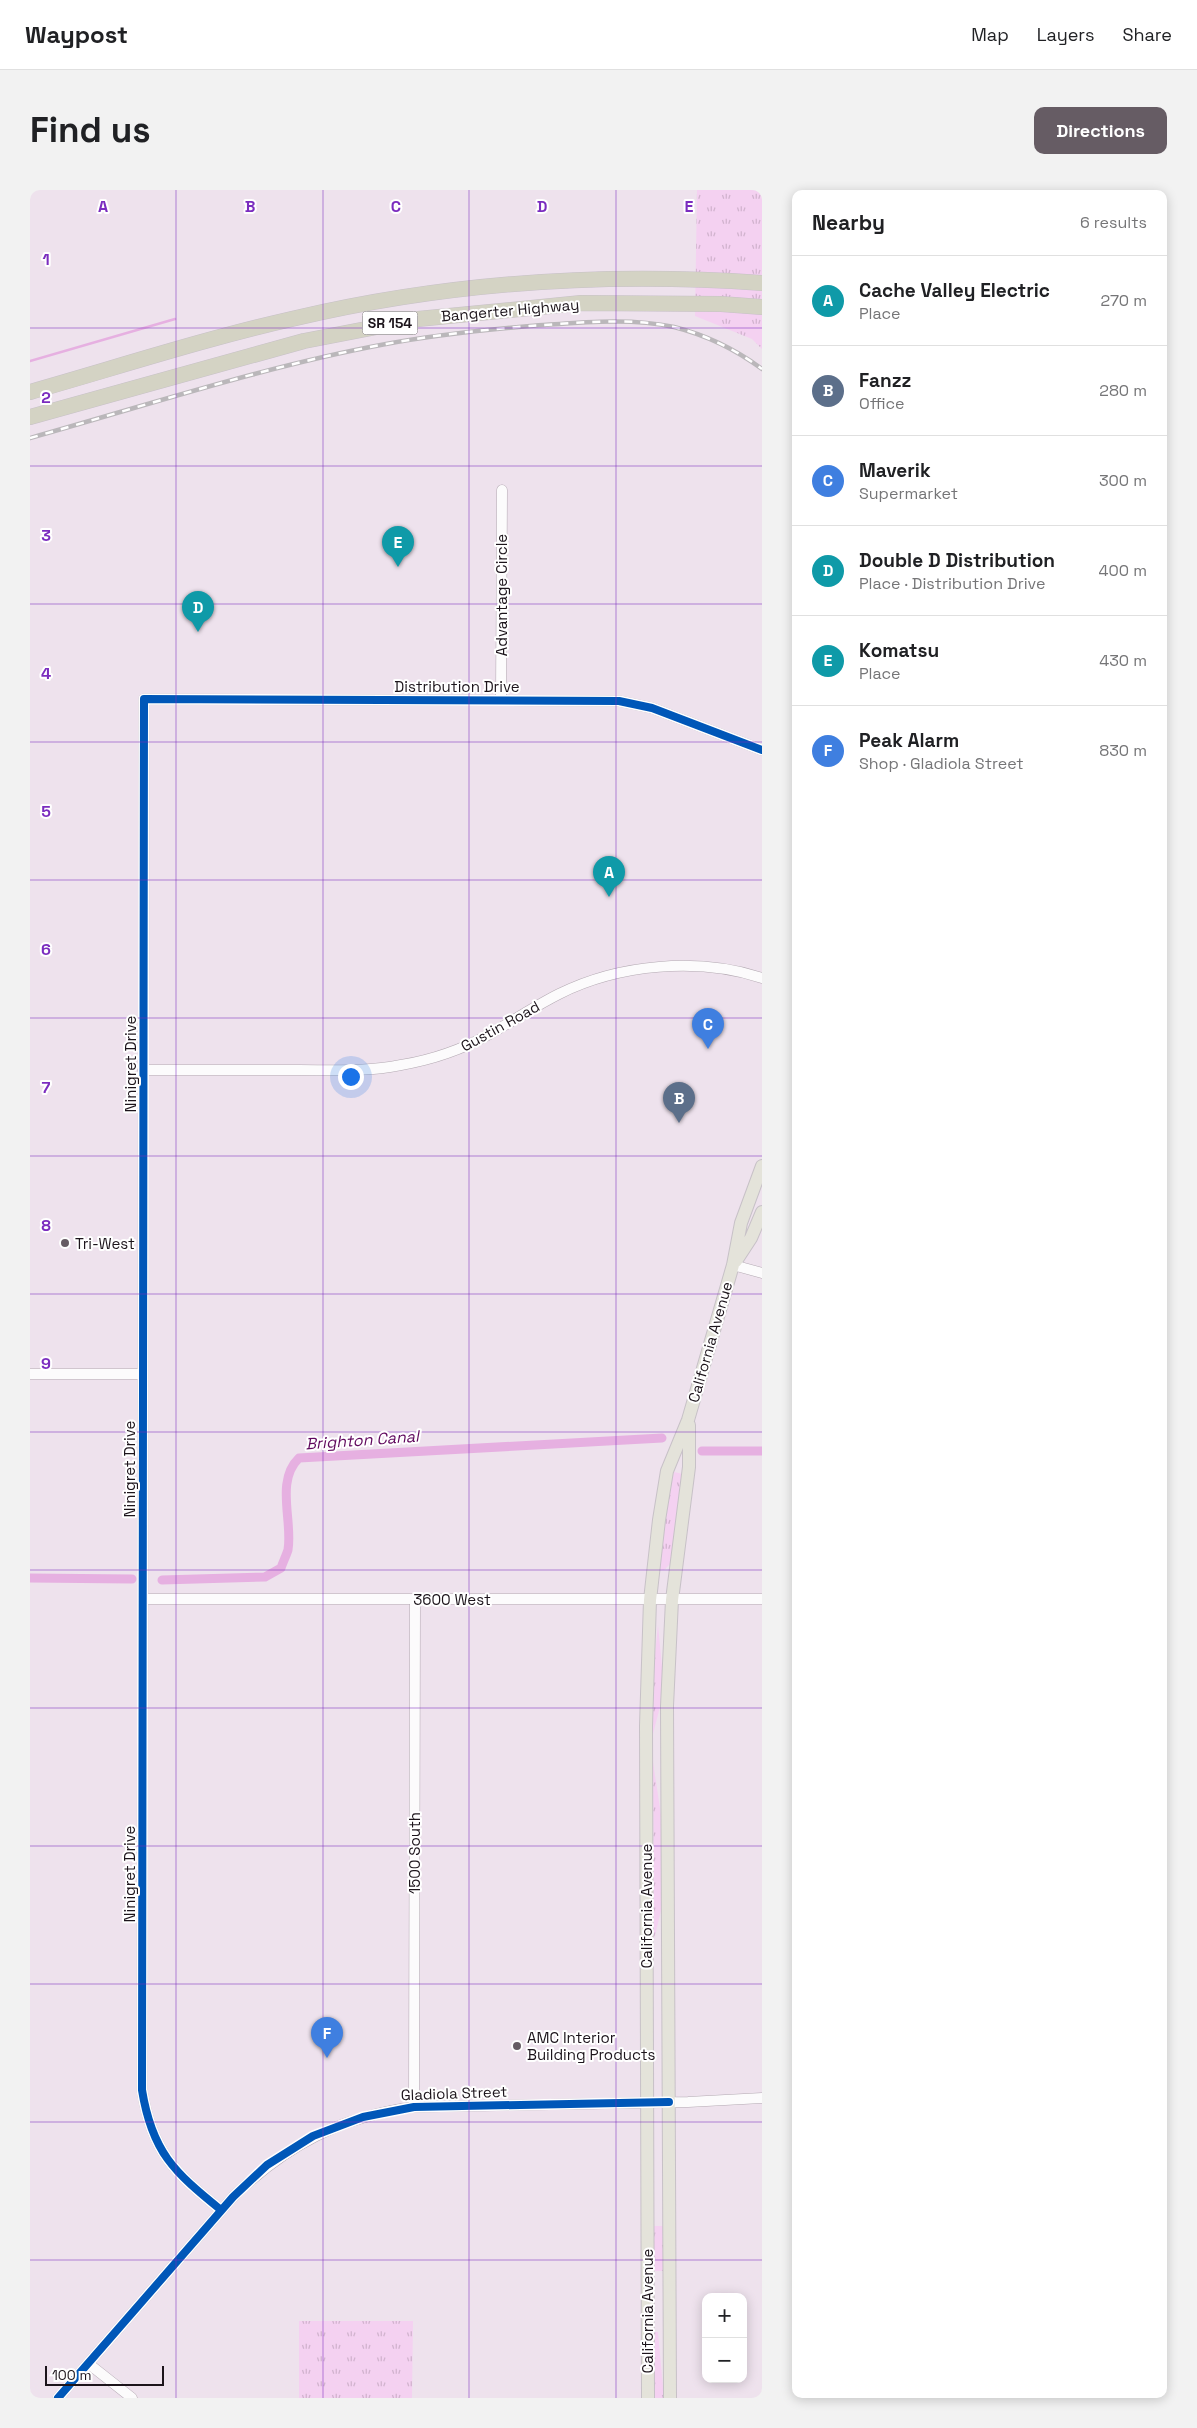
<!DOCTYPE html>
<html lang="en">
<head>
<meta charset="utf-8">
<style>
	:root { --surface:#fff; --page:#f2f2f2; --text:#202124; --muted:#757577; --line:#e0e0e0; --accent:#665c64 }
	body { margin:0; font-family:"Space Grotesk",sans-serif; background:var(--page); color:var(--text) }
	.controls { position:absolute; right:15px; bottom:15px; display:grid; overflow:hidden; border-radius:10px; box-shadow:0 2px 12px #0003 }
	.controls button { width:45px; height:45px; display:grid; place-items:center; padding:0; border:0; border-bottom:1px solid var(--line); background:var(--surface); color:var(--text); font:25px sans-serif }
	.scale { position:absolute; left:15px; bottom:12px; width:119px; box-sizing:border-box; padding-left:5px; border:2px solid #1c141b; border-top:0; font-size:14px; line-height:18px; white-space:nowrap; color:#1c141b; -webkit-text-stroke:4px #fff; paint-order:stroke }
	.you { position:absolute; left:320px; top:886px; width:18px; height:18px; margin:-12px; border:4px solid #fff; border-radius:50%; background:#1a73e8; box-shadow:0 0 0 8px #1a73e833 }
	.badge { display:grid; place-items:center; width:32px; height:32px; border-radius:50%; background:var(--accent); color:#fff; font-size:16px; font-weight:700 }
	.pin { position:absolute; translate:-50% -41px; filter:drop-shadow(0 1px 2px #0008) }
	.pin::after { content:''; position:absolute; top:26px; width:18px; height:15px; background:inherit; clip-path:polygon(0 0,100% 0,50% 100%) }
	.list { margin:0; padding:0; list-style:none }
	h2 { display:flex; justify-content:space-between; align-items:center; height:65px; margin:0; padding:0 20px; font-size:21px }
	h2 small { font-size:16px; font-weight:400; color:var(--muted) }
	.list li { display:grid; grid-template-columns:32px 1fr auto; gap:15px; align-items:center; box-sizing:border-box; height:90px; padding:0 20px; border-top:1px solid var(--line) }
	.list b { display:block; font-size:19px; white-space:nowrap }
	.list p { margin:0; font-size:16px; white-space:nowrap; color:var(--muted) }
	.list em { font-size:16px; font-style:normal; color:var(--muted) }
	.map { position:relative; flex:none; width:732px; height:2208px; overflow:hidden; border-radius:10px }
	header { display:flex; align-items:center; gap:30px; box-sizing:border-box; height:70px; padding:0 25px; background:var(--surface); border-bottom:1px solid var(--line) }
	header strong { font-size:24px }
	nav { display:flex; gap:28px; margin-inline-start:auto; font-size:18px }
	.intro { display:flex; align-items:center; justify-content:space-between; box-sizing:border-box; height:120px; padding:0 30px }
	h1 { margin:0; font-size:35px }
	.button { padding:12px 22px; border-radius:10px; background:var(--accent); color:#fff; font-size:18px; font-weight:700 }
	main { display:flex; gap:30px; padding:0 30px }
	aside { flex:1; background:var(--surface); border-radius:10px; box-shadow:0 2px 12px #0003 }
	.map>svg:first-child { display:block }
</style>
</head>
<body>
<header>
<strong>Waypost</strong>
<nav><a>Map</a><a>Layers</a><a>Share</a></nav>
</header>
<div class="intro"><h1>Find us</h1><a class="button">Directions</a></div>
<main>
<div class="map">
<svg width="732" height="2208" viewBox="0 0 732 2208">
	<defs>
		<pattern id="grass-tufts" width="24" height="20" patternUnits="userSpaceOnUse" patternTransform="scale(1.25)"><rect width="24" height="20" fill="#f4d1f1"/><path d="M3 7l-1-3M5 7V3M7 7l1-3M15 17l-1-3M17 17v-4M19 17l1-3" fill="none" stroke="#d1b3ce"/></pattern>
	</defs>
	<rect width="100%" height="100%" fill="#eee2ed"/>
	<!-- grass -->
	<path fill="url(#grass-tufts)" d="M667 0H732V159L722 149 665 126Z
		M644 1282 653 1284 641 1373 634 1380 629 1379 633 1336Z
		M628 1435 633 1487 632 1509 623 1544 622 1494Z
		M623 1572 633 1638V1712L624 1750Z
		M623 2036H634V2081H623Z
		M269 2131H383L382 2208H269Z
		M623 2142H628L634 2208H624Z"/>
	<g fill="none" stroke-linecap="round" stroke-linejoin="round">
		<!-- stream -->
		<path stroke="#e6b0e1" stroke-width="2.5" d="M0 171 145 129"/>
		<!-- canal -->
		<path stroke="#e6b0e1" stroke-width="9" d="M672 1261H732
			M0 1388 102 1389
			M132 1390 235 1387 251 1378C253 1372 256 1366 258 1360 263 1331 245 1291 269 1268L632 1248"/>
		<defs>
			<path id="minor" d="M471 510 472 300
				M113 880C165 880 217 880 269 880 303 880 337 882 371 875 401 870 433 859 460 844 483 831 505 816 529 804 589 774 668 767 732 788
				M703 1075 732 1083
				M0 1184H113
				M113 1409H732
				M384 1917 385 1409
				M191 2020C144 1982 122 1962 112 1900L114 509 589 511 622 518 732 560
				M59 2174 102 2208
				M28 2208 203 2007C256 1955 310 1927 384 1917L658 1912 732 1908"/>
			<path id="major" d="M706 1071 721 1048 732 1022
				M618 2208 616 1536 620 1410 629 1330 637 1281 658 1230 703 1075 711 1033 732 976
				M640 2208 637 1516 642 1410 659 1277V1235"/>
			<path id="highway" d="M0 202C88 177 177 148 266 128 419 92 575 82 732 93
				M0 227 274 151 388 129 551 113 691 114 732 117"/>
		</defs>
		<!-- minor casing -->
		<use href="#minor" stroke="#b3a9b2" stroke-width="11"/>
		<!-- major casing -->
		<use href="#major" stroke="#c7c1c7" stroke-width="14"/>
		<!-- highway casing -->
		<use href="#highway" stroke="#c7c1c7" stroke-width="16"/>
		<!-- minor -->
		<use href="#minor" stroke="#fcfbfc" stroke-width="10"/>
		<!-- major -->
		<use href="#major" stroke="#e4e3da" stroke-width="12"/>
		<!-- highway -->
		<use href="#highway" stroke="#d4d3c4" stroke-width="15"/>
		<defs>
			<path id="rail" d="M0 248C118 215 236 176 356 154 404 145 452 140 500 136 546 133 598 127 644 137 676 145 705 159 732 179"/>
		</defs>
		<!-- rail casing -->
		<use href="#rail" stroke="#bab7ba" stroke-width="4.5"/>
		<!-- rail -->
		<use href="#rail" stroke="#fff" stroke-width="2.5" stroke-dasharray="8" stroke-linecap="butt"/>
		<defs>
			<path id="cycleway" d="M191 2020C144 1982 122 1962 112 1900L114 509 589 511 622 518 732 560
				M28 2208 203 2007 237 1975 283 1946 333 1927 384 1917 639 1912"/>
		</defs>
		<!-- cycleway casing -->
		<use href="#cycleway" stroke="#fff" stroke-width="11"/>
		<!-- cycleway -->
		<use href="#cycleway" stroke="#0057b8" stroke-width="8"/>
	</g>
	<!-- grid -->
	<path fill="none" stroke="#7b2cbf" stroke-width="1" stroke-opacity="0.55" d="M146 0V2208M293 0V2208M439 0V2208M586 0V2208M0 138H732M0 276H732M0 414H732M0 552H732M0 690H732M0 828H732M0 966H732M0 1104H732M0 1242H732M0 1380H732M0 1518H732M0 1656H732M0 1794H732M0 1932H732M0 2070H732"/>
	<!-- markers -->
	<g fill="#665c64" stroke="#fff" stroke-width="2">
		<circle cx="35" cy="1053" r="5"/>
		<circle cx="487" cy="1856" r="5"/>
	</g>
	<g text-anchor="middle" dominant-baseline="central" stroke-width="4" stroke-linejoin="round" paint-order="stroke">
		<!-- shield labels -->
		<rect fill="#fff" stroke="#605a5f" stroke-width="1" x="332.5" y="121.5" width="55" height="23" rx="4"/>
		<g font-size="14" font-weight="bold" fill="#1c141b">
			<text x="360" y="133">SR 154</text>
		</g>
		<!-- street labels -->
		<g font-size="15" fill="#1c141b" stroke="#fff">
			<text transform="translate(480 120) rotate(-5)">Bangerter Highway</text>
			<text transform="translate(471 405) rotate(-90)">Advantage Circle</text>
			<text x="427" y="496">Distribution Drive</text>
			<text transform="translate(470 836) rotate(-29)">Gustin Road</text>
			<text transform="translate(100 874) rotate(-90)">Ninigret Drive</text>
			<text transform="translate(680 1152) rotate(-74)">California Avenue</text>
			<text transform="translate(99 1279) rotate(-90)">Ninigret Drive</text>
			<text x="422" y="1409">3600 West</text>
			<text transform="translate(384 1663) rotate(-90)">1500 South</text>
			<text transform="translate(99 1684) rotate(-90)">Ninigret Drive</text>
			<text transform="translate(616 1716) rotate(-90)">California Avenue</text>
			<text transform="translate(424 1903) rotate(-2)">Gladiola Street</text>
			<text transform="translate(617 2121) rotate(-90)">California Avenue</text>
		</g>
		<!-- poi labels -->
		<g font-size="15" fill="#1c141b" stroke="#fff" text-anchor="start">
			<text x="45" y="1053">Tri-West</text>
			<text x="497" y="1847">AMC Interior<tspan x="497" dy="17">Building Products</tspan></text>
		</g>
		<!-- water labels -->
		<g font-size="16" font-style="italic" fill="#60085d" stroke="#fff">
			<text transform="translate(332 1250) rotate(-4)">Brighton Canal</text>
		</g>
	</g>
	<g font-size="16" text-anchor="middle" font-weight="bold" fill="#7b2cbf" stroke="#fff" stroke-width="4" stroke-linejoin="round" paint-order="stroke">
		<text x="73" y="22">A</text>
		<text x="220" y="22">B</text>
		<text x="366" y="22">C</text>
		<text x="512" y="22">D</text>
		<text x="659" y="22">E</text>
		<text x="16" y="75">1</text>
		<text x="16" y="213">2</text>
		<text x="16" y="351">3</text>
		<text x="16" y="489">4</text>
		<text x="16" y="627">5</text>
		<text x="16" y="765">6</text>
		<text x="16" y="903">7</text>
		<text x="16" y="1041">8</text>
		<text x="16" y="1179">9</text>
	</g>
</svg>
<div class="controls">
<button>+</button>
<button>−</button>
</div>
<div class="scale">100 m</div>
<div class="you"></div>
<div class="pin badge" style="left:579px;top:707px;background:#0f9aa8">A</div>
<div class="pin badge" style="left:649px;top:933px;background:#5c6f8a">B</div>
<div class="pin badge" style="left:678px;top:859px;background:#3f7fe0">C</div>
<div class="pin badge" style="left:168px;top:442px;background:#0f9aa8">D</div>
<div class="pin badge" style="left:368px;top:377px;background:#0f9aa8">E</div>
<div class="pin badge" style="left:297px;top:1868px;background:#3f7fe0">F</div>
</div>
<aside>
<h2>Nearby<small>6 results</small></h2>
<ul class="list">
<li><span class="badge" style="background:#0f9aa8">A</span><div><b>Cache Valley Electric</b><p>Place</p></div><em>270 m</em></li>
<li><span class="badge" style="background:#5c6f8a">B</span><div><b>Fanzz</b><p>Office</p></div><em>280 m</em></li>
<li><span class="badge" style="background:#3f7fe0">C</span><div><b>Maverik</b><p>Supermarket</p></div><em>300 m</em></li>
<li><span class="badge" style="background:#0f9aa8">D</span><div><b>Double D Distribution</b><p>Place · Distribution Drive</p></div><em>400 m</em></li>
<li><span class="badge" style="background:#0f9aa8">E</span><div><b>Komatsu</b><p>Place</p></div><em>430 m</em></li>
<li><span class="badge" style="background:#3f7fe0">F</span><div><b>Peak Alarm</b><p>Shop · Gladiola Street</p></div><em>830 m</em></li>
</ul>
</aside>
</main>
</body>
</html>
